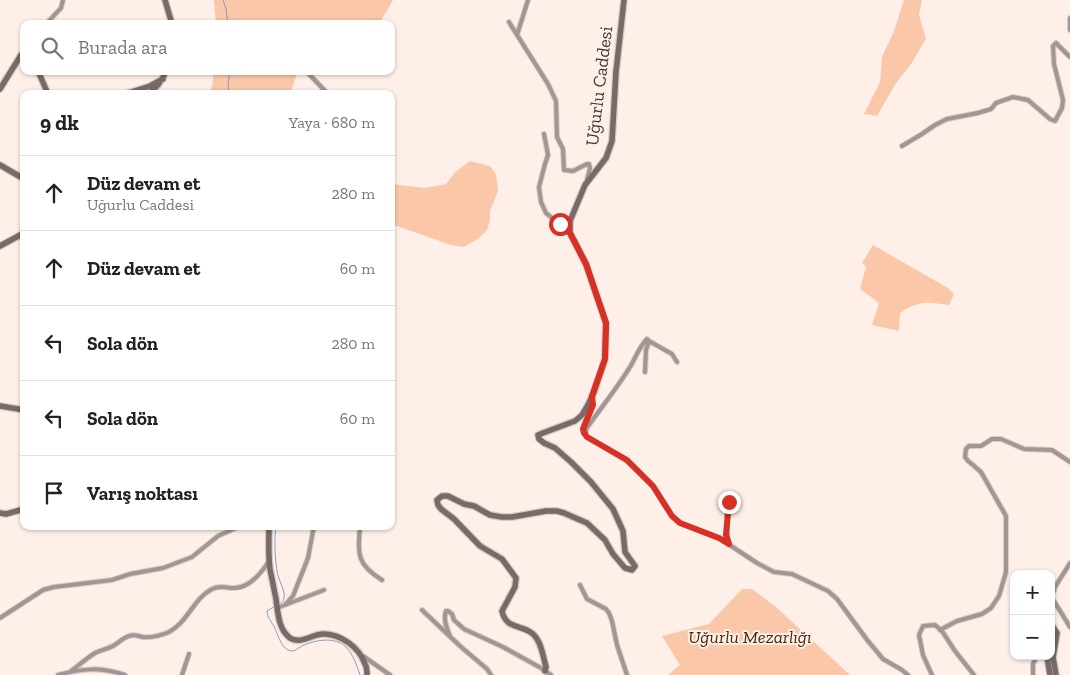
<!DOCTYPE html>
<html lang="tr">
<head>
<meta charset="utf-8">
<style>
	:root { --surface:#fff; --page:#f2f2f2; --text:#222; --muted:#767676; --line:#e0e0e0 }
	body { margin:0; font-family:"Zilla Slab",serif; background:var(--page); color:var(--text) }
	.controls { position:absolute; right:15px; bottom:15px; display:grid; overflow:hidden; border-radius:10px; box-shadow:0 1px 4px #0004 }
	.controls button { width:45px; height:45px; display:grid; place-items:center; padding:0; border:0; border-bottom:1px solid var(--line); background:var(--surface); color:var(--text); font:25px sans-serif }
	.stop { position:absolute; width:15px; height:15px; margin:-11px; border:4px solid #d93025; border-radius:50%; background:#fff }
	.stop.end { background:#d93025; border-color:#fff; box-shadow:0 1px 5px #0008 }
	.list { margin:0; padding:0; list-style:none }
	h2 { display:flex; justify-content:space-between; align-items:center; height:65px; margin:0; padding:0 20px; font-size:21px }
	h2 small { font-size:16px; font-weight:400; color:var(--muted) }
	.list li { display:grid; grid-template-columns:32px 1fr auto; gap:15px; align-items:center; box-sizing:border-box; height:75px; padding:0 20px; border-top:1px solid var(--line) }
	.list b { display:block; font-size:19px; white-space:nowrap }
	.list p { margin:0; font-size:16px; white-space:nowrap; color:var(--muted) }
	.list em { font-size:16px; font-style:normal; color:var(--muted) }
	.icon { flex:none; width:28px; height:28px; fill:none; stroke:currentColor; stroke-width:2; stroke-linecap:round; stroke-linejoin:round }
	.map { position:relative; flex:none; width:1070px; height:675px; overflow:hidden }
	.search { position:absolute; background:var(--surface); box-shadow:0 1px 4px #0004; left:20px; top:20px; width:375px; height:55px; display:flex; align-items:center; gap:12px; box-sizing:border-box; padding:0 18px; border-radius:10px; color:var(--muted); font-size:19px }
	.panel { position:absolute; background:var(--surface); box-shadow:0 1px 4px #0004; left:20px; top:90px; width:375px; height:440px; border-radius:10px }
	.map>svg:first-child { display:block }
</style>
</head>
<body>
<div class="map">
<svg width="1070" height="675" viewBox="0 0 1070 675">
	<rect width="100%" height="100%" fill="#fef0e8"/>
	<!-- green -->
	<path fill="#fac8a9" d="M214 0H393L379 24H216Z
		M904 0H922L919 15 926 39 911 64 896 83 877 116 864 114 880 82 882 57 894 31Z
		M213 71H298L290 94H210L213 82Z
		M470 161 490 166 496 174 498 191 490 211V219L487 230 478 239 463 247 451 245 391 224V184L425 188 446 184 455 172Z
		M873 245 948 288 954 294 949 305C928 302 919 300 900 313L899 331 872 325 879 303 860 289 866 267 862 263Z
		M742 589H752L776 607 850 675H668L680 665 662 636 709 624Z"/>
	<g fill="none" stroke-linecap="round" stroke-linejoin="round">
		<!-- stream -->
		<path stroke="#8b9cbf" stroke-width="1" d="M223 0 226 9 228 24
			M229 94 228 84 230 71
			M276 526C274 539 275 558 277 571 278 580 286 591 284 598 283 603 282 602 279 604
			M275 606 267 611C268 621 273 622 276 631 279 638 282 647 288 650 294 653 298 648 302 646 315 640 335 636 346 647 353 654 357 666 360 675"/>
		<defs>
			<path id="street" d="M1070 18V30
				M509 22 548 84 556 101 557 137 563 149 564 170 573 171 587 164H589L590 168 587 180
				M46 24 61 8 63 0
				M517 35 528 0
				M307 72 328 94
				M544 134 548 155 545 164 539 187 541 202 546 213 570 233
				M902 146 922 134 935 125 947 119 978 113 991 109 996 103 1013 97 1028 100 1050 119 1055 121 1062 108 1063 100 1054 64 1053 46 1056 43 1070 57
				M649 341 672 354 677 362
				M592 399C593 414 577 424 587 437L627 461 653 486 672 516 680 523 719 538 757 563 774 572 792 574 828 591 837 599 868 641 883 659 902 670 908 675
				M586 434V429C601 408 617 388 630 367 636 357 639 347 647 339L649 341 646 350 645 372
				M360 526C358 554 356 564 382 580
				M729 545C726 534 725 507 733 499
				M580 585 587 599 606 609 609 613 612 621 617 645 627 675
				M1052 598 1070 627
				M1051 599 1055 587 1070 563
				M285 605 293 596 308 558 314 526
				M277 608 324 590
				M422 610 460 646 487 669 491 675
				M0 618 43 590 54 587 112 580 130 574 163 568 192 557 218 536 240 526
				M940 630 957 621 982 614 991 608 999 596 1006 572V516L981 472 973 465 968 461 965 457 966 449 969 446H981L992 439H1001L1024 449 1052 450 1070 462
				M450 636C447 628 443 620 446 611H448L452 614 454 620 464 629 503 647 541 668 551 675
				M363 656 390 675
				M71 671C79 665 87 658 95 653 101 650 107 649 113 646 118 643 123 638 129 636 134 634 138 636 143 637 152 638 162 635 169 632 188 622 193 599 212 589 220 585 226 588 234 588 249 588 262 572 269 561
				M58 675C83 668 101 667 125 675
				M182 675 189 654
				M932 675 923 655 919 635 923 626 935 625 942 631 955 651 974 675
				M1033 675V664L1037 656"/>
			<path id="secondary" d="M165 0 172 24
				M38 71 48 94
				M0 89 21 55 24 53
				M125 94 150 86 163 79
				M148 94C157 88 162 81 166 71
				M0 165 24 179
				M0 246 24 233
				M0 406 24 410
				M0 513 6 514 24 509
				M269 526C269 540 268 555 270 569 272 579 274 589 276 599 278 612 278 629 290 638 300 645 313 634 323 634 341 634 359 647 365 664 367 667 367 671 367 675
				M1051 624 1057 633 1053 657 1056 675
				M1047 656 1050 675
				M545 671 546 667C543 656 541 641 533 634 522 624 506 630 502 611L515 587 516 578 502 559 480 546 454 519 441 509 438 505 437 500 442 496H448L464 504 474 506 490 515 502 517H512L546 511H557L564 513 587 523 605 540 613 554 625 568 632 570 635 566 625 552 623 531 613 509 591 482 571 462 555 448 544 443 539 439 538 435 543 433 575 421 582 415 588 405 594 392 605 359 606 323 586 264 570 233V221L585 185 606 158 612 141 616 72 624 0"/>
		</defs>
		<!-- street casing -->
		<use href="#street" stroke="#d8ccc4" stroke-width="6"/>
		<!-- secondary casing -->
		<use href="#secondary" stroke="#d8ccc4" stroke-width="8"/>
		<!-- street -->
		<use href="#street" stroke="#9f9695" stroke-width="4"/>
		<!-- secondary -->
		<use href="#secondary" stroke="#776a68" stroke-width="5.5"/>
	</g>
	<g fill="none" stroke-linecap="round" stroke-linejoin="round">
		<!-- route -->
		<path stroke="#d93025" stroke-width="6" d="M560 224 570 233 586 264 606 323 605 359 592 396 593 405 583 429 584 433 587 437 627 460 653 486 672 516 680 523 719 538 729 544 726 535 729 502"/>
	</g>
	<g text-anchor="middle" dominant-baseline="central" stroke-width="4" stroke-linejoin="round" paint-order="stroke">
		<!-- street labels -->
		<g font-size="18" fill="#413a36" stroke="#fef0e8">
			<text transform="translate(599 86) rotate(-83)">Uğurlu Caddesi</text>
		</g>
		<!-- park labels -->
		<g font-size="18" font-style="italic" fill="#4c280e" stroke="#fef0e8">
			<text x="750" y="637">Uğurlu Mezarlığı</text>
		</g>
	</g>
</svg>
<div class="controls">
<button>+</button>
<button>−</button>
</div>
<div class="stop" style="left:560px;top:224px"></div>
<div class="stop end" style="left:729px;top:502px"></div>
<div class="search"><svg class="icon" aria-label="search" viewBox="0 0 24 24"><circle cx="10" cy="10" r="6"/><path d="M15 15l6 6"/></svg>Burada ara</div>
<section class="panel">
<h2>9 dk<small>Yaya · 680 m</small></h2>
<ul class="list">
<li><svg class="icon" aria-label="ahead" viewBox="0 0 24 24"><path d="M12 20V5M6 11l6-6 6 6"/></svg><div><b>Düz devam et</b><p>Uğurlu Caddesi</p></div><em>280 m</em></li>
<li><svg class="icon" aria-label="ahead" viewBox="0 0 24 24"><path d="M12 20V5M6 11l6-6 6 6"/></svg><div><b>Düz devam et</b></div><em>60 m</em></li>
<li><svg class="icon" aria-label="left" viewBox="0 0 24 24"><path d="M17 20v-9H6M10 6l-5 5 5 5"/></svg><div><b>Sola dön</b></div><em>280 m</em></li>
<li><svg class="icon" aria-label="left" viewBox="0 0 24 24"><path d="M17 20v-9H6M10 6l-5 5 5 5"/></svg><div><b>Sola dön</b></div><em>60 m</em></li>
<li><svg class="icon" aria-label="arrive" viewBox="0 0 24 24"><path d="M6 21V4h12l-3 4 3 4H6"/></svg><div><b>Varış noktası</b></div></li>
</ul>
</section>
</div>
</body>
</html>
